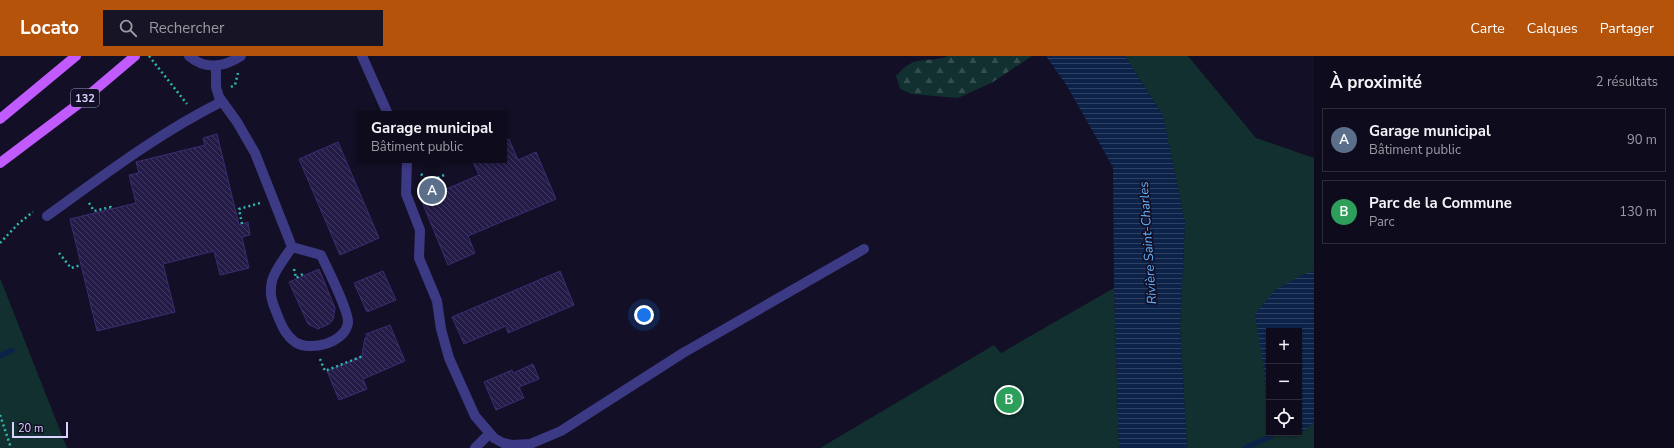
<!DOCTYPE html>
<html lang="fr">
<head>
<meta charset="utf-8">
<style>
	:root { --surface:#0e0b1c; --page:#171425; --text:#f1f3f6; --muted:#9b9ba3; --line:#2e2b3b; --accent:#b45309 }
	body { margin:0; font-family:"Nunito Sans",sans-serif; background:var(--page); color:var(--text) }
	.controls { position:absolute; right:12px; bottom:12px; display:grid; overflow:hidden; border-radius:0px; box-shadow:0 1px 3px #0004 }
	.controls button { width:36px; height:36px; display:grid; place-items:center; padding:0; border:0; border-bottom:1px solid var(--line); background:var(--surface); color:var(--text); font:20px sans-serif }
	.scale { position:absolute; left:12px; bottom:10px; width:56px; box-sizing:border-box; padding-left:4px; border:2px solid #d9d4ff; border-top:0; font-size:11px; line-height:14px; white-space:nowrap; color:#d9d4ff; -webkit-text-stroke:3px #130f26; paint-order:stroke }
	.you { position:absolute; left:644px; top:259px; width:14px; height:14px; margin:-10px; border:3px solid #fff; border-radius:50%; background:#1a73e8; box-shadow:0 0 0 6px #1a73e833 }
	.badge { display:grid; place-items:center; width:26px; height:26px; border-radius:50%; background:var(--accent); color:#fff; font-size:13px; font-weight:700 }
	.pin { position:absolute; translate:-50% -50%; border:2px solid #fff; box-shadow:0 1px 4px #0006 }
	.popup { position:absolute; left:357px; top:55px; width:150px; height:52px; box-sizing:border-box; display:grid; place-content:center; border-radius:0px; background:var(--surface); filter:drop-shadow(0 1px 3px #0005); font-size:13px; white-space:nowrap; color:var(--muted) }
	.popup b { font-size:15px; color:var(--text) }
	.popup::after { content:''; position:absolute; left:50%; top:100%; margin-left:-8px; border:8px solid transparent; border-top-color:var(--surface) }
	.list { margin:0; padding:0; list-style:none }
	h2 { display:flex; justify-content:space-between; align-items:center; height:52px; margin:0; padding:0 16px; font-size:17px }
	h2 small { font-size:13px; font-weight:400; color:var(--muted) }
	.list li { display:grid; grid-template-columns:26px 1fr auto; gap:12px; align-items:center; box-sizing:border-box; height:64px; margin:0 8px 8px; padding:0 8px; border:1px solid var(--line); border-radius:0px }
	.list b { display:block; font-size:15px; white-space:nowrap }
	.list p { margin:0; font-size:13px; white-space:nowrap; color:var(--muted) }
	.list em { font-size:13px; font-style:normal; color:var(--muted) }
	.icon { flex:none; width:22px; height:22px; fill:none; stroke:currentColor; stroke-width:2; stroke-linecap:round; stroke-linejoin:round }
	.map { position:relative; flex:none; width:1314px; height:392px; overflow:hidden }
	header { display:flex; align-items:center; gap:24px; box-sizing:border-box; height:56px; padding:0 20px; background:var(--accent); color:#fff }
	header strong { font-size:19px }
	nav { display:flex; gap:22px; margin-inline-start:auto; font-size:14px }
	.search { width:280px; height:36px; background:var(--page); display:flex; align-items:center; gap:10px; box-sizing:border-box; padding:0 14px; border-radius:0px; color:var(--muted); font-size:15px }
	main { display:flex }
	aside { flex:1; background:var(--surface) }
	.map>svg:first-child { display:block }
</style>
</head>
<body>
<header>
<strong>Locato</strong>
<div class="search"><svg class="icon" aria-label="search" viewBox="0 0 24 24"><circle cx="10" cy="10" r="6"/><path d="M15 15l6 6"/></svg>Rechercher</div>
<nav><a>Carte</a><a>Calques</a><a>Partager</a></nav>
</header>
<main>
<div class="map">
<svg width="1314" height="392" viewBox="0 0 1314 392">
	<defs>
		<pattern id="forest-firs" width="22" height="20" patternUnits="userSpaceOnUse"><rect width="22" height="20" fill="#12302f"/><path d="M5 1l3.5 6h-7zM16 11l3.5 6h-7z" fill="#344d4e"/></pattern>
		<pattern id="water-rules" width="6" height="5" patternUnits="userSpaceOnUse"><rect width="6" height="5" fill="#0c2248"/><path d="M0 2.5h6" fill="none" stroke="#2f4163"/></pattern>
		<pattern id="building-back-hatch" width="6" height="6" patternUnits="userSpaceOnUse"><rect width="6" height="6" fill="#241b47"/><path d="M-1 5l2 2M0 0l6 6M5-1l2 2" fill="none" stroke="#433b63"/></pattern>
	</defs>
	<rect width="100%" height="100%" fill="#130f26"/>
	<!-- forest -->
	<path fill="url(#forest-firs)" d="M948 0H1032L993 26 958 42 911 38 900 33 896 20C900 16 904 11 908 9 920 1 935 6 948 0Z"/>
	<!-- park -->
	<path fill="#12302f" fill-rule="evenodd" d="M1125 0H1188L1256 82 1314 102V392H1187L1180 271 1185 167 1163 60ZM1269 275H1299V377H1269Z
		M0 222 67 392H0Z
		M1114 232 1119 392H820L994 289 1001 297Z"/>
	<!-- water -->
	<path fill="url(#water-rules)" d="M1046 0H1125L1163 60 1185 167 1180 271 1187 392H1119L1114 232 1113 111 1067 30Z
		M1314 215V366L1296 381 1286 380 1284 377H1299V275H1269V350L1266 345 1264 313 1255 258 1274 235 1301 219Z"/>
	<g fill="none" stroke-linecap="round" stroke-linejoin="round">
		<!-- stream -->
		<path stroke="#0c2248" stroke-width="5.5" d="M0 300 12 294
			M1245 392 1270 381 1274 377"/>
	</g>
	<!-- building -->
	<path fill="url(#building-back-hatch)" stroke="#3b2d73" d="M217 78 239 169 248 166 250 179 242 181 249 212 220 219 214 195 163 208 175 256 97 275 70 163 136 147 129 119 139 117 136 106 205 89 203 82Z
		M509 83 518 104 536 96 556 143 468 180 475 197 448 209 418 136 434 130 437 137 479 119 472 104H504V85Z
		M338 86 379 182 340 199 299 103Z
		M319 213 335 252 333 264 329 268 318 273 308 268 289 226Z
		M383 215 396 244 367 256 354 227Z
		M560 215 574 249 508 277 506 270 464 288 452 261Z
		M390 269 405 305 363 323 367 333 339 344 327 315 363 300 362 298 365 282 367 281 366 278Z
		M533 308 539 323 519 331 524 342 496 354 484 326 512 314 513 317Z"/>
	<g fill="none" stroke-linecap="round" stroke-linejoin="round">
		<!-- path -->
		<path stroke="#2fb8b0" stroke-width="2.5" stroke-dasharray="2 3" stroke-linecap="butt" d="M149 0 187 48
			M231 31 235 29 238 17
			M421 118 429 126
			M431 131 429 126 444 119
			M89 147 94 155 111 151 112 153
			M242 168 239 153 260 147
			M0 187 19 167 33 156
			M59 197 71 212 81 209
			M294 213 296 222 303 218 304 220
			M320 303 325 315 363 300
			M0 359 11 392"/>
		<!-- service -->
		<path stroke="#3d3a85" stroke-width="10" d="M362 0 388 58
			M216 10V31L219 41 237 66 255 97 292 191
			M407 104 406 138 420 174 419 202 437 245 441 273 449 302 475 360 494 382 503 387 512 389 530 388 561 375 683 297 864 193
			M47 160C104 119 159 77 221 46
			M292 191 321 199C327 212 349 255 348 267 345 287 310 296 295 286 285 279 281 268 277 258 272 246 269 238 272 225 275 213 285 202 292 191Z
			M475 392 489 378"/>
		<!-- tertiary -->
		<path stroke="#3d3a85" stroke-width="10" d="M189 0C205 14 224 11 241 0"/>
		<!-- primary -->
		<path stroke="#c25bff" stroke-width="10" d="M0 63 76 0
			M0 107 77 49 135 0"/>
	</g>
	<g text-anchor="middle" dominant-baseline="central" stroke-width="3.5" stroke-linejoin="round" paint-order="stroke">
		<!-- shield labels -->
		<rect fill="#130f26" stroke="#9e99be" stroke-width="1" x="71" y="33" width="28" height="18" rx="3"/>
		<g font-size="11" font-weight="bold" fill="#d9d4ff">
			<text x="85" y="42">132</text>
		</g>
		<!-- water labels -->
		<g font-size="13" font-style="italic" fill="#62b6ff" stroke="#130f26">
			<text transform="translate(1148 187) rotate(-94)">Rivière Saint-Charles</text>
		</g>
	</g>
</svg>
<div class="controls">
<button>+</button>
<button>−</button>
<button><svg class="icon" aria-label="locate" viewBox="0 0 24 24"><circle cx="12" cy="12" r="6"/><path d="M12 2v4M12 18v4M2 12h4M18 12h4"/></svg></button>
</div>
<div class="scale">20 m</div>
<div class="you"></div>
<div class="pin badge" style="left:432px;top:135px;background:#5c6f8a">A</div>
<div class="popup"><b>Garage municipal</b>Bâtiment public</div>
<div class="pin badge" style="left:1009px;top:344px;background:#2e9e5b">B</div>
</div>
<aside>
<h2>À proximité<small>2 résultats</small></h2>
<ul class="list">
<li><span class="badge" style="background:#5c6f8a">A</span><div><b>Garage municipal</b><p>Bâtiment public</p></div><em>90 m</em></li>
<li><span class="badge" style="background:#2e9e5b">B</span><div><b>Parc de la Commune</b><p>Parc</p></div><em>130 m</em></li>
</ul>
</aside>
</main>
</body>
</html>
